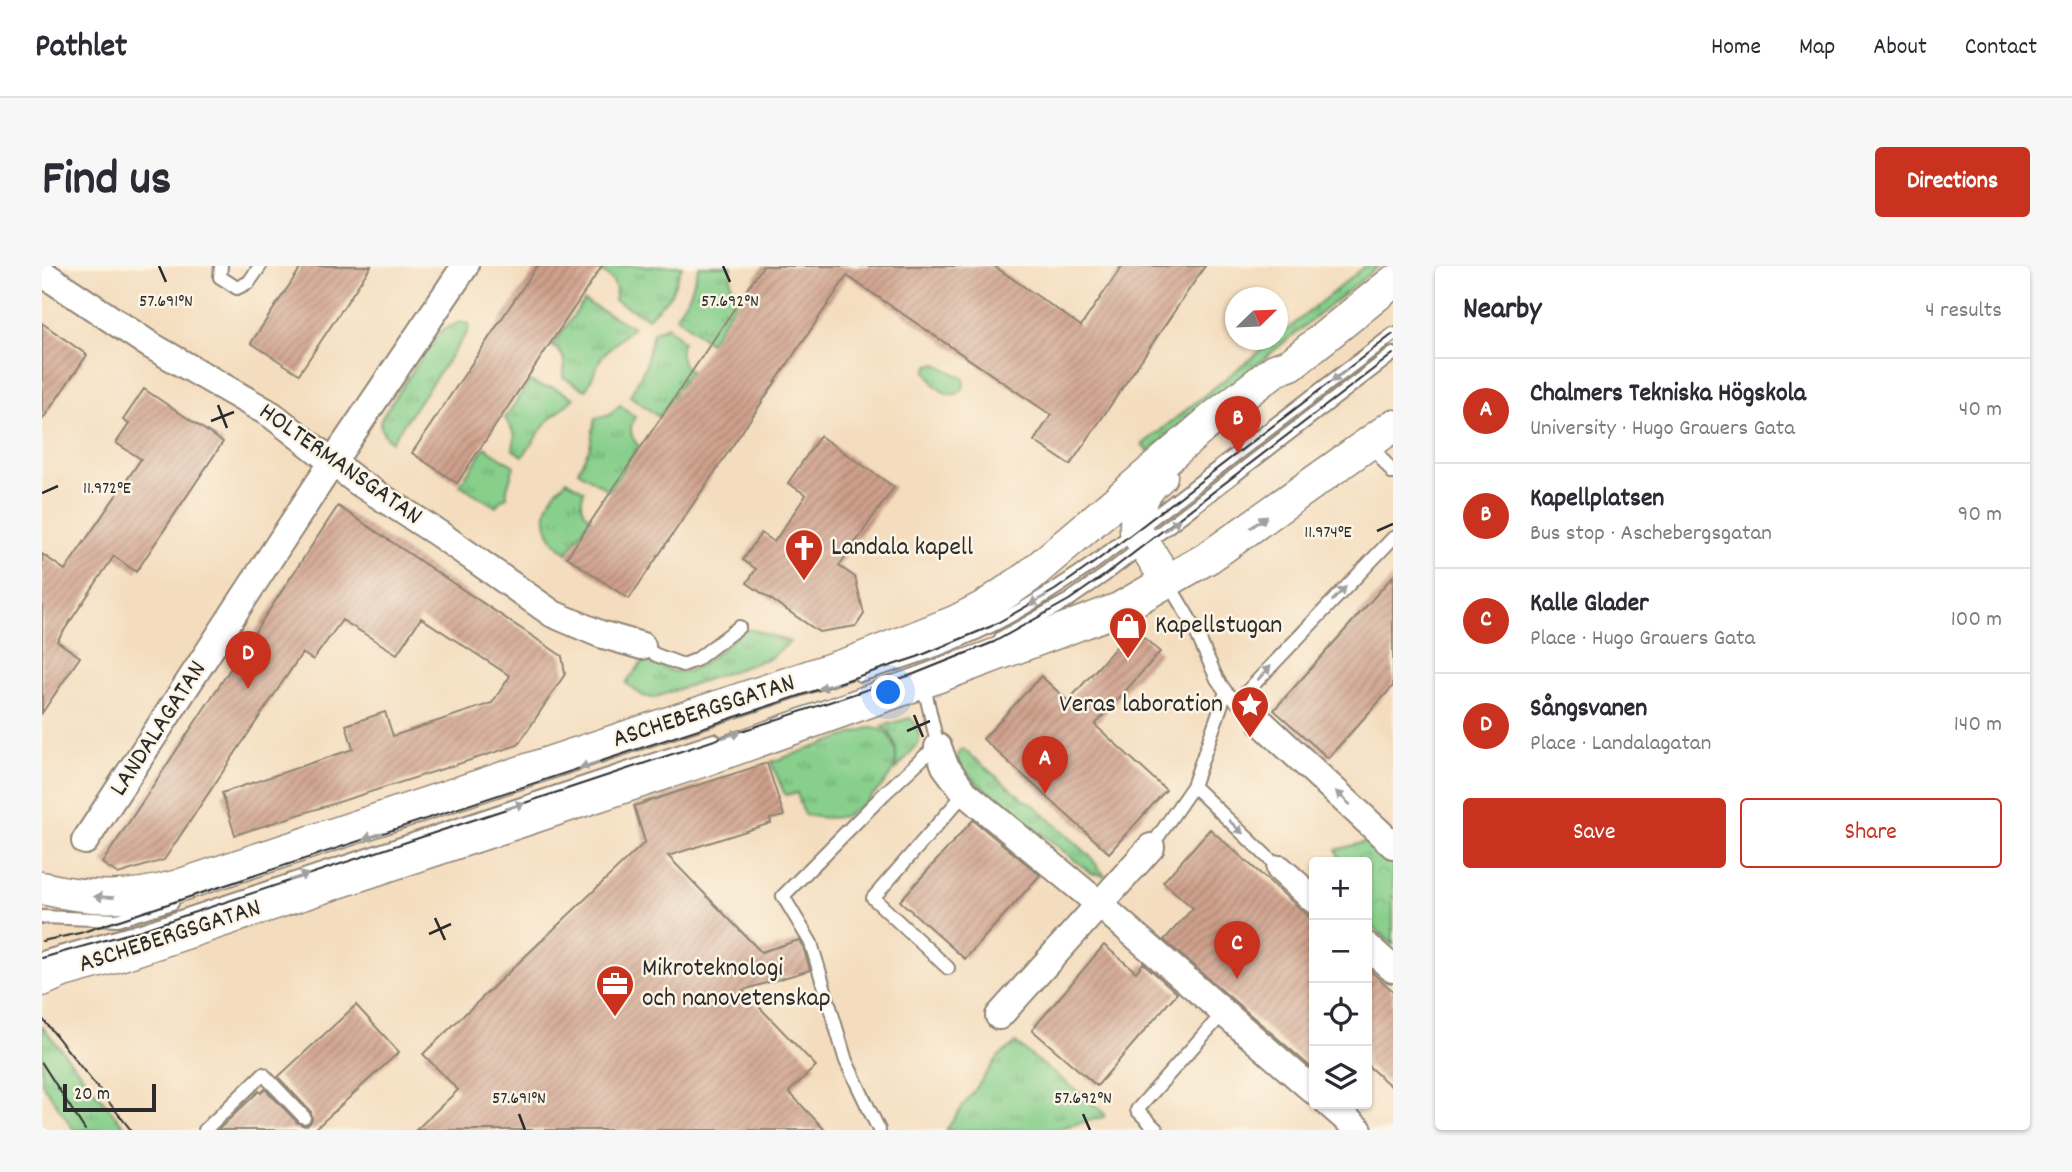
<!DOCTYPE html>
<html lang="en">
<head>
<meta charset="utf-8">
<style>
	:root { --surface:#fff; --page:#f7f7f7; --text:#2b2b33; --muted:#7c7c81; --line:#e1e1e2; --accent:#c8321e }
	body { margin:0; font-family:Dekko,sans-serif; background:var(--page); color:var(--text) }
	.controls { position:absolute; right:21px; bottom:21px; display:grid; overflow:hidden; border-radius:7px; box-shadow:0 2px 5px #0004 }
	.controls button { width:63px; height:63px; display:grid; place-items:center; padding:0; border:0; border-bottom:2px solid var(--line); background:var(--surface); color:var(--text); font:35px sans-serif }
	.compass { position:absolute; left:1183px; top:21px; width:63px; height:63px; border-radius:50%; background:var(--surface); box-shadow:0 2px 5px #0004; rotate:67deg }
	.scale { position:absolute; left:21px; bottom:18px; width:93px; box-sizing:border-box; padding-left:7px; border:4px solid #2b2b2b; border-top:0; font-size:19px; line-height:24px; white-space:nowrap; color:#2b2b2b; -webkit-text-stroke:5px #fcf5e5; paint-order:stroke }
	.you { position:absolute; left:847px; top:427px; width:24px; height:24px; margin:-18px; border:5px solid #fff; border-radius:50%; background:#1a73e8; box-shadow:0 0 0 10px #1a73e833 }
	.badge { display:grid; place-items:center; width:46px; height:46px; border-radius:50%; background:var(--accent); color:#fff; font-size:23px; font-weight:700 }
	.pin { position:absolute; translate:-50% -58px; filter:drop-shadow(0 2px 4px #0008) }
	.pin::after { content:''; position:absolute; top:37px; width:24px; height:21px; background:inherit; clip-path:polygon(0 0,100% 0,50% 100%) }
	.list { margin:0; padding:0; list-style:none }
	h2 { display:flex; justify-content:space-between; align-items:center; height:91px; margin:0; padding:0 28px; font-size:30px }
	h2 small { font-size:23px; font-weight:400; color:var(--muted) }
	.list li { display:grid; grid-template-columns:46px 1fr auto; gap:21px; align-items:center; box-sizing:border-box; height:105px; padding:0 28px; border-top:2px solid var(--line) }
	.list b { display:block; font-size:26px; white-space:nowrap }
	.list p { margin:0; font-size:23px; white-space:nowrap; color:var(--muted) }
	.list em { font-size:23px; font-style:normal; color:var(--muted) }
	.actions { display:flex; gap:14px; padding:21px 28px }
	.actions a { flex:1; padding:16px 0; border:2px solid var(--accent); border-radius:7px; text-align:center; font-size:24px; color:var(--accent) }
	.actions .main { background:var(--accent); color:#fff }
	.icon { flex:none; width:38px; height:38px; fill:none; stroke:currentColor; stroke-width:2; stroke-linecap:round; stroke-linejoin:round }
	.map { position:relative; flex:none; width:1351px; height:864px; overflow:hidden; border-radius:7px }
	header { display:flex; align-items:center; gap:42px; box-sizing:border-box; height:98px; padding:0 35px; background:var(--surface); border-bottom:2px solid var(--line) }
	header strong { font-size:33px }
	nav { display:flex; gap:38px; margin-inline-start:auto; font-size:24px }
	.intro { display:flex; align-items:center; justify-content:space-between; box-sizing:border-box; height:168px; padding:0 42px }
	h1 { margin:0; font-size:49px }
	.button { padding:18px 32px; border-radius:7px; background:var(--accent); color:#fff; font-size:24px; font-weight:700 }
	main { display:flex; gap:42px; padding:0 42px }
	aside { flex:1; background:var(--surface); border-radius:7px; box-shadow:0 2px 5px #0004 }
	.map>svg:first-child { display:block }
</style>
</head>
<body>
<header>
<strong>Pathlet</strong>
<nav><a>Home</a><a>Map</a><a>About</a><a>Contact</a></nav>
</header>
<div class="intro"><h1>Find us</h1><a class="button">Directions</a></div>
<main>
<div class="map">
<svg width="1351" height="864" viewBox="0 0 1351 864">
	<defs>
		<pattern id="grass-tufts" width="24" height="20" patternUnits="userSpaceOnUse" patternTransform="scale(1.75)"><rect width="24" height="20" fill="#87cf8b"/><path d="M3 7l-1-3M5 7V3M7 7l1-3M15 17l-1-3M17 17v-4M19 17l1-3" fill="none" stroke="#6fa872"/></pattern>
		<pattern id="park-crowns" width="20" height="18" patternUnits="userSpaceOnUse" patternTransform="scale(1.75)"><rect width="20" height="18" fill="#87cf8b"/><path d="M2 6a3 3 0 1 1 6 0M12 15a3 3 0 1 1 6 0" fill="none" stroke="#6fa872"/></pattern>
		<pattern id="building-hatch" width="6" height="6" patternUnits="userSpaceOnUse" patternTransform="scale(1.75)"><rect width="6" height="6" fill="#cfa08b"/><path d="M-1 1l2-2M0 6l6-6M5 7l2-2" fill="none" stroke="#a88372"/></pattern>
	</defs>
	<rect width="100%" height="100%" fill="#fcf5e5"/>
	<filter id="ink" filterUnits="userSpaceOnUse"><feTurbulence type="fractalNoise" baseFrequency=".0143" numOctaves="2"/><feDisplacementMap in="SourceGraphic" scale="14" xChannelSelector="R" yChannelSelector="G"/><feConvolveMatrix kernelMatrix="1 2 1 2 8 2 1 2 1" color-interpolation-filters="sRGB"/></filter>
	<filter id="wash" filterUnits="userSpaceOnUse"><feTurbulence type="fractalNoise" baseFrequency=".00686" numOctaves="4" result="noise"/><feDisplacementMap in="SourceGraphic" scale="28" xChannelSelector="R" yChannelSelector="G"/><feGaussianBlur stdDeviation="1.57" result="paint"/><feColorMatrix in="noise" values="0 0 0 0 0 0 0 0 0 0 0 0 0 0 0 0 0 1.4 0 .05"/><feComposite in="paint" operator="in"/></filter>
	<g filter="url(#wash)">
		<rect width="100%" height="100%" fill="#f4ddbe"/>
		<!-- grass -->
		<path fill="url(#grass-tufts)" stroke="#597d5b" stroke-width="2" d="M564 0H640L628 30 606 52 572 34C577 21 571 13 560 6Z
			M657 0H690C689 10 685 22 698 30L667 77 634 50 648 28Z
			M1323 0H1337L1106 186 1100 179 1232 74H1236V71Z
			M542 35 591 61 560 90 544 124 521 111C525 98 523 87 510 80Z
			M419 56 427 58 426 65 349 176C342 170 335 160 340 151L392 73 403 62Z
			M625 60 641 76C636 86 639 98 648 105L617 151 588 130 603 101 611 67Z
			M895 98 922 113C924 132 905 132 894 120 890 116 887 109 884 105L887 99Z
			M488 115 500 121H511L532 132 504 157 481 190 471 184 473 169 463 152Z
			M578 139 593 151C586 162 588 171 597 180L567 225 536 205 548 181 553 152 567 149Z
			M443 181 472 200 465 223V231L460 233 454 241 418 219Z
			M525 214 542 225C538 236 539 245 549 252L525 287C504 272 496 249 513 226 517 221 522 218 525 214Z
			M703 364H712L748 376 728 392 611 432 601 430 584 417 605 390C611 394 618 400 624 403 655 417 680 378 703 364Z
			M868 452C877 460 877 466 877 477L854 504C854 484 857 474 840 460Z
			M827 462C850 460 860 487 850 506 842 520 816 546 801 550 787 554 775 551 762 549L755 527 743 529 729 496Z
			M921 483 983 534 991 538 1047 589 1063 610 1049 607 926 509 915 494 916 487Z
			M0 760 85 864H32L0 817Z
			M974 777C1003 802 1035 823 1063 848L1062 851 1010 864H904L957 790Z"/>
		<!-- park -->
		<path fill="url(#park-crowns)" stroke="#597d5b" stroke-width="2" d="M1337 572 1351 584V679L1325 656V596H1299L1294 584Z"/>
		<g id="blocks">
			<!-- building -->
			<path fill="url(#building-hatch)" d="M260 0H329L257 108 209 77Z
				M495 0H560L415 217 370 187Z
				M721 0H952L1039 60 1080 0H1163L1028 199 992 175 1009 149 805 10 587 333 525 291Z
				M0 57 45 89 0 154Z
				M102 123 181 176 94 306 72 290 15 375 38 391 0 447V288L23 304 99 193 74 177 87 158 81 154Z
				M778 170 852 221 797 300 813 311 822 348 814 360 777 366 705 317 714 303 701 294 719 267 732 276 764 229 746 217Z
				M296 240 520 390 523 408 476 479 193 569 180 527 311 483 304 459 343 446 351 470 450 437 468 410 379 352 355 388 300 354 271 394 260 387 122 594 76 608 60 597Z
				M1351 310V420L1286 492 1232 444Z
				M1091 362 1118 386 1053 459 1124 524 1067 587 941 473 999 410 1026 435Z
				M725 497 742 550 728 553 729 557 626 590 719 686 757 674 761 681 768 704 701 724 774 800 747 826 783 864H374L416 824 381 788 603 576 592 540Z
				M931 554 998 609 923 693 858 635Z
				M1168 563 1272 655V804L1122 674 1151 642 1121 616Z
				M1062 679 1094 706 1101 697 1135 727 1055 820 990 764Z
				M1325 702 1351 725V822L1325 799Z
				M314 739 357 786 272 864H176L217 825 219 827 223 823 256 857 263 860 267 858 270 853 269 846 236 811Z"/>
		</g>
	</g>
	<g filter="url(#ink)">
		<use href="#blocks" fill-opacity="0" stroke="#908474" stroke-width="2"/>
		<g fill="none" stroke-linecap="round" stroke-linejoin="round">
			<defs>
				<path id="service" d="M179 0 178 11 195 22 207 16 218 0
					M1328 177 1351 207
					M1126 317 1150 357 1175 413 1184 426 1221 458
					M959 372 1027 334 1063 309 1351 88
					M600 380 614 389 641 399 654 394 697 361
					M818 409C853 398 888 388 921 373 968 353 1011 325 1053 296L1351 68
					M1195 436 1351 272
					M1151 520 1238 603
					M1109 581 1151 520 1184 426
					M0 651 75 654 130 637
					M0 692 99 664 672 474
					M906 702 831 632 923 527
					M163 864 221 808 262 851
					M837 864 804 795 769 677 741 630 842 528 884 489 896 481 881 416
					M1115 864 1095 844 1182 746"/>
				<path id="minor" d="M0 7 108 79 230 149 316 216 397 268 511 348 558 368 600 380
					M1221 458 1351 579
					M896 481 903 500 923 527 1057 638 1272 825
					M43 575 290 197 423 0
					M1238 603 1272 634
					M1325 680 1351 703
					M957 750 1109 581
					M1287 838 1317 864"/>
				<path id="tertiary" d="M1119 210C1102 223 1093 243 1094 265L1126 316
					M0 622C46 633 87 634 133 621L814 395 913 356 944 340 986 311 1175 149 1233 104 1249 98 1351 16
					M0 714 21 705 68 692 659 495 881 416 1077 343 1167 291 1351 160"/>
			</defs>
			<!-- service casing -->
			<use href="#service" stroke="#908474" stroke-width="16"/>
			<!-- minor casing -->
			<use href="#minor" stroke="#908474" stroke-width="30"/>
			<!-- tertiary casing -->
			<use href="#tertiary" stroke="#908474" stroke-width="35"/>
			<!-- service -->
			<use href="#service" stroke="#fff" stroke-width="12"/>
			<!-- minor -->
			<use href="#minor" stroke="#fff" stroke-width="26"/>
			<!-- tertiary -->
			<use href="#tertiary" stroke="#fff" stroke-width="32"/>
			<!-- tram -->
			<path stroke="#2b2b2b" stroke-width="2" d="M0 675 38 667 875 391 950 360 1013 324 1053 296 1351 68
				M0 692 99 664 872 408 952 376 1027 334 1063 309 1351 88
				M0 752 89 864
				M0 797 43 864"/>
		</g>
		<!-- one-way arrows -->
		<defs><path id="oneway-solid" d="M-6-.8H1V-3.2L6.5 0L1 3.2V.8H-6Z" transform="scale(1.75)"/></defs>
		<g fill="#a0a0a0">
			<use href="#oneway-solid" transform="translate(1297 110) rotate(142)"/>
			<use href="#oneway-solid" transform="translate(1217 256) rotate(-35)"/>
			<use href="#oneway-solid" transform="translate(1130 259) rotate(-38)"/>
			<use href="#oneway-solid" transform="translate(1297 328) rotate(-46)"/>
			<use href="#oneway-solid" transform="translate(996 334) rotate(149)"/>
			<use href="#oneway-solid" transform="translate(1222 407) rotate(-47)"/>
			<use href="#oneway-solid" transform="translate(786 420) rotate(162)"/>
			<use href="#oneway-solid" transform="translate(689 469) rotate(-18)"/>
			<use href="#oneway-solid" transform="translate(547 499) rotate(162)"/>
			<use href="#oneway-solid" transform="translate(1301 532) rotate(-137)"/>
			<use href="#oneway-solid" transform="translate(473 540) rotate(-18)"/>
			<use href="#oneway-solid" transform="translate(1194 561) rotate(43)"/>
			<use href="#oneway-solid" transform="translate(331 570) rotate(162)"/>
			<use href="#oneway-solid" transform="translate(257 611) rotate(-18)"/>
			<use href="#oneway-solid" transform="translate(62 631) rotate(-177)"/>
		</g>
	</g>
	<!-- ticks -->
	<path fill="none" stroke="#2b2b2b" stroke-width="2.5" d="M117 0 124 16M681 0 688 16M176 139 185 162M169 155 192 146M0 227 16 220M1335 265 1351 258M872 449 881 471M865 465 888 455M393 652 403 674M387 668 409 658M477 848 483 864M1041 848 1048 864"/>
	<!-- icons -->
	<defs>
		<symbol id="church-pin" viewBox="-11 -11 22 30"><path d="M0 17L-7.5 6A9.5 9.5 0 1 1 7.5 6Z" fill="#c8321e" stroke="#fcf5e5"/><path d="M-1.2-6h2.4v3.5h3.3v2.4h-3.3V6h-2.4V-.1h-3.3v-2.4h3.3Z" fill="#fff"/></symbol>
		<symbol id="shop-pin" viewBox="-11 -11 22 30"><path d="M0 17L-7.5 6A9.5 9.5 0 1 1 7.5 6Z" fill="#c8321e" stroke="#fcf5e5"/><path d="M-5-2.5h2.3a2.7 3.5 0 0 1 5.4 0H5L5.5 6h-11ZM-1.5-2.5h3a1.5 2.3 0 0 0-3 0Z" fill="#fff"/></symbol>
		<symbol id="sight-pin" viewBox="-11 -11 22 30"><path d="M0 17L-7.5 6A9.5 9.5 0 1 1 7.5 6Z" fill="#c8321e" stroke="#fcf5e5"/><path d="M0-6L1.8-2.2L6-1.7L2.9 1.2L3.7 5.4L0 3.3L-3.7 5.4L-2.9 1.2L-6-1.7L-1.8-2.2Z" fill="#fff"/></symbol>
		<symbol id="office-pin" viewBox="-11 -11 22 30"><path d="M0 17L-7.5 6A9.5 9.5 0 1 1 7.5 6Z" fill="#c8321e" stroke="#fcf5e5"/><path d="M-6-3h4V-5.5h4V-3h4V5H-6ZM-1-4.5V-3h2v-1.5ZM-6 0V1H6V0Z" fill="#fff"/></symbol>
	</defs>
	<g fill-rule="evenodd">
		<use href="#church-pin" x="740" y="260" width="44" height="60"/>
		<use href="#shop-pin" x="1064" y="338" width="44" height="60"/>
		<use href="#sight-pin" x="1186" y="417" width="44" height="60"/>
		<use href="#office-pin" x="551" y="696" width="44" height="60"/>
	</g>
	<g text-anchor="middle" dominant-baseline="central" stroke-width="5" stroke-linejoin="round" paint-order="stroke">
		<!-- street labels -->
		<g font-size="26" fill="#2b2b2b" stroke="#fcf5e5">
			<text transform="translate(298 199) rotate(35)">HOLTERMANSGATAN</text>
			<text transform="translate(662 446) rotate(-18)">ASCHEBERGSGATAN</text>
			<text transform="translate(117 463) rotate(-57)">LANDALAGATAN</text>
			<text transform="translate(128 671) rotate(-18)">ASCHEBERGSGATAN</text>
		</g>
		<!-- poi labels -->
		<g font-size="26" fill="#2b2b2b" stroke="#fcf5e5" text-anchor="start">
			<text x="789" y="282">Landala kapell</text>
			<text x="1113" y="360">Kapellstugan</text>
			<text x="1181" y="439" text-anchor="end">Veras laboration</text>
			<text x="600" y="703">Mikroteknologi<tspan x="600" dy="30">och nanovetenskap</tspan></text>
		</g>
	</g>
	<g font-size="18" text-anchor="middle" fill="#2b2b2b" stroke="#fcf5e5" stroke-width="5" stroke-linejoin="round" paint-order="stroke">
		<text x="124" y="40">57.691°N</text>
		<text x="688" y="40">57.692°N</text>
		<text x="65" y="227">11.972°E</text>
		<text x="1286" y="271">11.974°E</text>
		<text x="477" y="837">57.691°N</text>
		<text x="1041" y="837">57.692°N</text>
	</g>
</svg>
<div class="controls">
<button>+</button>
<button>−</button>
<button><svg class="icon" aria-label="locate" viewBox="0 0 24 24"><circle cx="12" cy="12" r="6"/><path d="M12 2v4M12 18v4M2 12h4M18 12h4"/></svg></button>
<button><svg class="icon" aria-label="layers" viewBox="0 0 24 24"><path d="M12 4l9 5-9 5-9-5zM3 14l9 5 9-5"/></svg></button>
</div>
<svg class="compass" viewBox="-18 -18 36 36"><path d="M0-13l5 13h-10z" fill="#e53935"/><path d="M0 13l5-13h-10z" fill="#7c7c81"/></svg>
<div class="scale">20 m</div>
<div class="you"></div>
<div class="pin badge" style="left:1003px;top:528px">A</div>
<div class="pin badge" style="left:1196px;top:188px">B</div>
<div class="pin badge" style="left:1195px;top:713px">C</div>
<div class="pin badge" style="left:206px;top:423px">D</div>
</div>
<aside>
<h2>Nearby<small>4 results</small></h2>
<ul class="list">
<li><span class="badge">A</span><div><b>Chalmers Tekniska Högskola</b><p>University · Hugo Grauers Gata</p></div><em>40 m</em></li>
<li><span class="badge">B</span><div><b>Kapellplatsen</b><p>Bus stop · Aschebergsgatan</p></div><em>90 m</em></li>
<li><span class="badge">C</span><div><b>Kalle Glader</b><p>Place · Hugo Grauers Gata</p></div><em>100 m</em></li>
<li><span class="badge">D</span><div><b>Sångsvanen</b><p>Place · Landalagatan</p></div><em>140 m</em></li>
</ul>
<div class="actions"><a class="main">Save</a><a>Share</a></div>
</aside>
</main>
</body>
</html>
